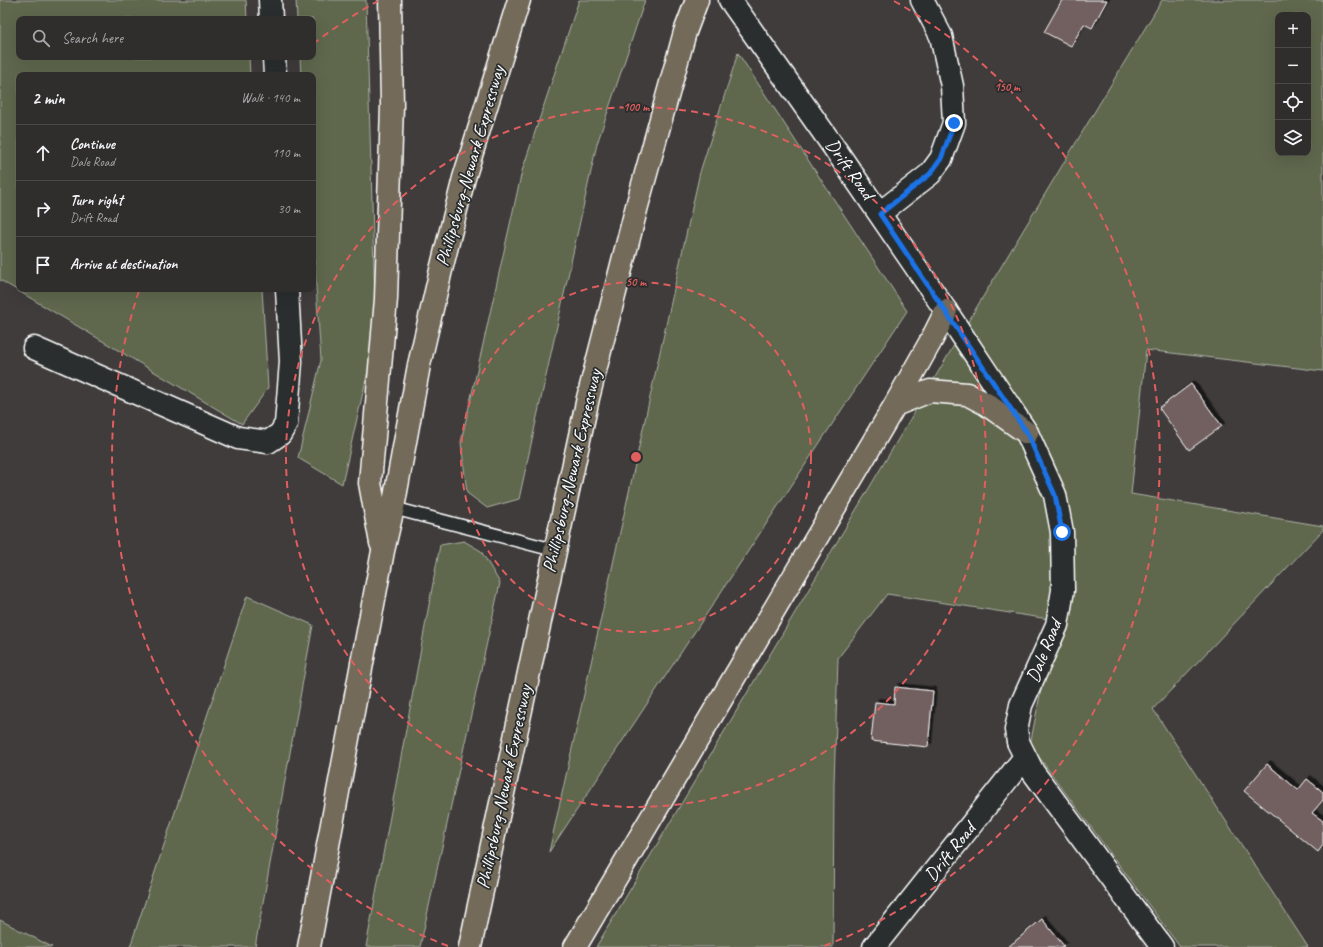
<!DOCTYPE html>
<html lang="en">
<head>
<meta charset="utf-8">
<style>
	:root { --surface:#302d2d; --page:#3c3939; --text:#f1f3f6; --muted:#a8a8aa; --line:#4b4949 }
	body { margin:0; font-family:Caveat,sans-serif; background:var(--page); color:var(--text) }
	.controls { position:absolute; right:12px; top:12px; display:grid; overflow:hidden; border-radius:8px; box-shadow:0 4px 16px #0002 }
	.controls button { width:36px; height:36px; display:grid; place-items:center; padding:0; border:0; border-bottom:1px solid var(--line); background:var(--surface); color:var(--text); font:20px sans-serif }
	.stop { position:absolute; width:12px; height:12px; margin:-9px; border:3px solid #1a73e8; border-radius:50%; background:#fff }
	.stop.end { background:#1a73e8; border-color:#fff; box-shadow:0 1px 4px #0008 }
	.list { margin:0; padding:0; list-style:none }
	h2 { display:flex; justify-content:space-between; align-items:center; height:52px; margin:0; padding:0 16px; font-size:17px }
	h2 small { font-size:13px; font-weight:400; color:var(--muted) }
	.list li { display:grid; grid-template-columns:26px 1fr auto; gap:12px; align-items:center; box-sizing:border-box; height:56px; padding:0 16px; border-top:1px solid var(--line) }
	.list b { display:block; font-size:15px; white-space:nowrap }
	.list p { margin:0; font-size:13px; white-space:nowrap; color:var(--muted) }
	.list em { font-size:13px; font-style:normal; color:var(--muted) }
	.icon { flex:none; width:22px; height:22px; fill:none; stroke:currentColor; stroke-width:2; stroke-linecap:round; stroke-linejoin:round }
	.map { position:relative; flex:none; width:1323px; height:947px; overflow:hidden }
	.search { position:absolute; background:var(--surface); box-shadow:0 4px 16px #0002; left:16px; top:16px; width:300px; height:44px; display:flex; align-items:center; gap:10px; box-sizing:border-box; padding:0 14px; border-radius:8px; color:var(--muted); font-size:15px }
	.panel { position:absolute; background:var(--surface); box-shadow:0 4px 16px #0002; left:16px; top:72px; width:300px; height:220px; border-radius:8px }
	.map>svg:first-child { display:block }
</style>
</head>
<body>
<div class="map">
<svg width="1323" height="947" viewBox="0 0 1323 947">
	<defs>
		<filter id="shadow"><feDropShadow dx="3.5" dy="-3.5" stdDeviation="0" flood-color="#0009"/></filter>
	</defs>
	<rect width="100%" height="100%" fill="#403c3c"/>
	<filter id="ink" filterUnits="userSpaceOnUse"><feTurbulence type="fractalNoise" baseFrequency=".025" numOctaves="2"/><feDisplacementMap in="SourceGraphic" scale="8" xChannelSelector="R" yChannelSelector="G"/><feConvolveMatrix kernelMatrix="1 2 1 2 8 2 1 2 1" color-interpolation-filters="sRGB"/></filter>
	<g filter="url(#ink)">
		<!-- green -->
		<path fill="#5e674e" stroke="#aeb3a6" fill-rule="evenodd" d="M0 0H246L247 19H19V57H249L250 75H19V289H262L268 388 242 424 0 280Z
			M296 0H366L376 336 342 484 298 458 321 360 313 242V75H301L300 57H313V19H297Z
			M579 0H645L597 144 519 499 487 508 467 493 461 442 522 171Z
			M1162 0H1323V371L1146 350 1131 494 1323 526V530L1153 709 1308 947H1180L1030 745 1055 620 887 594 838 658 834 784 833 947H596L978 305ZM1278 15H1308V153H1278Z
			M738 53 907 311 549 852 700 172Z
			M464 541 481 551 500 583 420 947H366L440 545Z
			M247 596 313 625 255 947H130Z
			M0 920 52 947H0Z"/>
		<!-- building -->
		<path fill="#725f5e" stroke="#fff" filter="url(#shadow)" d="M1062 0H1107L1092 28 1084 24 1071 46 1044 32Z
			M1191 384 1222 426 1189 450 1159 408Z
			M895 687 933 691 928 747 871 741 875 702 894 704Z
			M1267 764 1298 790 1307 779 1323 792V800L1312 813 1323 821V845L1318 852 1244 791Z
			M1042 919 1064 946 1062 947H1008Z"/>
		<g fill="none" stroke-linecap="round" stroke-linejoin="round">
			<defs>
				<path id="service" d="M393 508 554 550"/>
				<path id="minor" d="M270 0 271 19
					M274 57 275 75
					M880 213 930 174 941 159 954 123 952 86 941 36 922 0
					M946 311 1027 433 1055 495 1062 532 1063 590 1057 625 1021 705 1016 730 1018 742 1033 772 1162 947
					M34 348 238 438 268 442 280 434 286 424 291 362 287 289
					M874 947 1025 757"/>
				<path id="secondary" d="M730 0 833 146 946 311"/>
				<path id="motorway" d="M895 405 930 391 967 394 986 404 1027 433
					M381 543 370 483 386 299 392 105 390 0
					M309 947 383 551 393 508 419 365 441 270 464 178 519 0
					M470 947 588 398 637 206 685 32 697 0
					M575 947 895 405 932 339 946 311"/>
			</defs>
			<!-- service casing -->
			<use href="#service" stroke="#fff" stroke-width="15"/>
			<!-- minor casing -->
			<use href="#minor" stroke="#fff" stroke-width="25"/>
			<!-- secondary casing -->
			<use href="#secondary" stroke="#fff" stroke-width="25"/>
			<!-- motorway casing -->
			<use href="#motorway" stroke="#fff" stroke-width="25"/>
			<!-- service -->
			<use href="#service" stroke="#2a2d2e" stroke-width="12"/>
			<!-- minor -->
			<use href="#minor" stroke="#2a2d2e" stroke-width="22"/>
			<!-- secondary -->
			<use href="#secondary" stroke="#2a2d2e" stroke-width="22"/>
			<!-- motorway -->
			<use href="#motorway" stroke="#736b5a" stroke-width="22"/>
		</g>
	</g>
	<g fill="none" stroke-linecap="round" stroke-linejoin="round" filter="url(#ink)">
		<!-- route -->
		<path stroke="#1a73e8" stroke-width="5" d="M954 123 941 159 930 174 880 214 1027 433 1055 495 1062 532"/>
	</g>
	<!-- distance rings -->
	<g fill="none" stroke="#e05e5e" stroke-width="2" stroke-dasharray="7 5">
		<circle cx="636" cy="457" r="175"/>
		<circle cx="636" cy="457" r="350"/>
		<path d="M448 946A524 524 0 0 1 139 291M313 44A524 524 0 0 1 378 1M894 1A524 524 0 0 1 824 946"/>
	</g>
	<g text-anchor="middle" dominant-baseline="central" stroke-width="3.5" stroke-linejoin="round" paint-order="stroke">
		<!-- street labels -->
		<g font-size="19" fill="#fff" stroke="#2a2d2e">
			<text transform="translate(470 166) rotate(-74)">Phillipsburg-Newark Expressway</text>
			<text transform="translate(850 169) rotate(55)">Drift Road</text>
			<text transform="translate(572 471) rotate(-77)">Phillipsburg-Newark Expressway</text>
			<text transform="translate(1044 651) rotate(-68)">Dale Road</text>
			<text transform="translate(504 787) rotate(-78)">Phillipsburg-Newark Expressway</text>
			<text transform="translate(950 852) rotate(-51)">Drift Road</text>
		</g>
	</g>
	<circle cx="636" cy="457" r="6" fill="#e05e5e" stroke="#2a2d2e" stroke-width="2"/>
	<g font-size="12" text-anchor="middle" font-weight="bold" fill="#e05e5e" stroke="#2a2d2e" stroke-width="3.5" stroke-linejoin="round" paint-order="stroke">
		<text x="1007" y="91">150 m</text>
		<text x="636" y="111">100 m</text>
		<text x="636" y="286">50 m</text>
	</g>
</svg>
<div class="controls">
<button>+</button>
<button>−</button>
<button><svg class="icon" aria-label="locate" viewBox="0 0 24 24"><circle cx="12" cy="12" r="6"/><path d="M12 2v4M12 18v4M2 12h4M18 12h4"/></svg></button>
<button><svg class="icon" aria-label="layers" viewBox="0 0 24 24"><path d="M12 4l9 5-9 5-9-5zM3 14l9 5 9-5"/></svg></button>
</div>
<div class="stop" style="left:1062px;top:532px"></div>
<div class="stop end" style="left:954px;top:123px"></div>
<div class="search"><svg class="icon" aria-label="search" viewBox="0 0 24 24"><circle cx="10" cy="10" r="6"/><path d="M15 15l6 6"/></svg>Search here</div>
<section class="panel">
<h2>2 min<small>Walk · 140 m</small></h2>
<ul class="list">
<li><svg class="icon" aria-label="ahead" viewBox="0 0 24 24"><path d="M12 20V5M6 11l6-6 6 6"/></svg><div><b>Continue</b><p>Dale Road</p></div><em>110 m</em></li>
<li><svg class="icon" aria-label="right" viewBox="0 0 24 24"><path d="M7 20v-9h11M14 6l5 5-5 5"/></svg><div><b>Turn right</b><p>Drift Road</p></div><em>30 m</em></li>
<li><svg class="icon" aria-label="arrive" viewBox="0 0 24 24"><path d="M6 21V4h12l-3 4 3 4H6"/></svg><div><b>Arrive at destination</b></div></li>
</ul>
</section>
</div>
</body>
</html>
